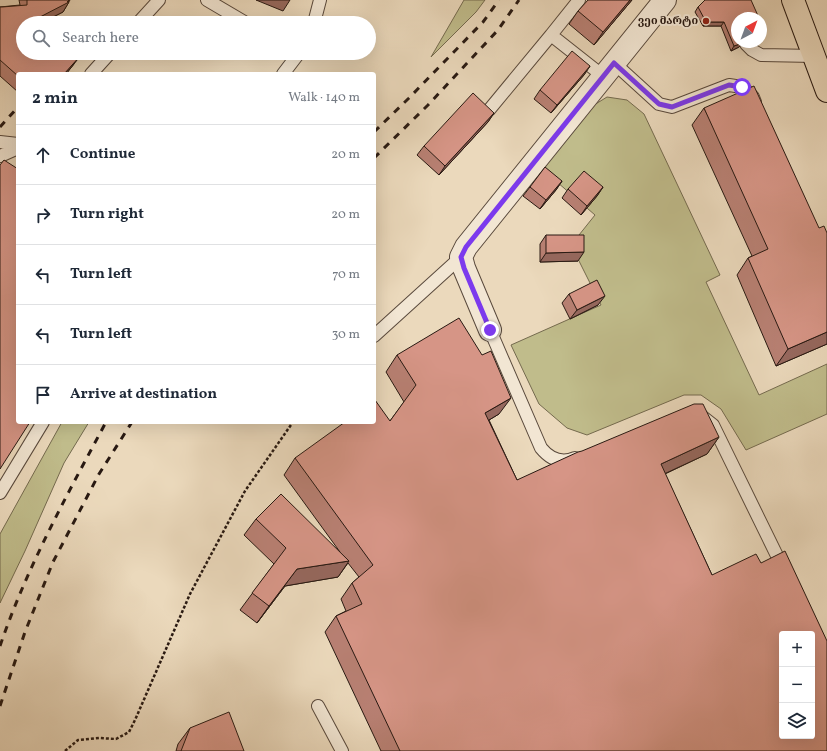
<!DOCTYPE html>
<html lang="en">
<head>
<meta charset="utf-8">
<style>
	:root { --surface:#fff; --page:#f2f2f3; --text:#1f2937; --muted:#747a83; --line:#e0e1e3 }
	body { margin:0; font-family:Vollkorn,"Noto Serif Georgian",serif; background:var(--page); color:var(--text) }
	.controls { position:absolute; right:12px; bottom:12px; display:grid; overflow:hidden; border-radius:4px; box-shadow:0 4px 16px #0002 }
	.controls button { width:36px; height:36px; display:grid; place-items:center; padding:0; border:0; border-bottom:1px solid var(--line); background:var(--surface); color:var(--text); font:20px sans-serif }
	.compass { position:absolute; left:731px; top:12px; width:36px; height:36px; border-radius:50%; background:var(--surface); box-shadow:0 4px 16px #0002; rotate:41deg }
	.stop { position:absolute; width:12px; height:12px; margin:-9px; border:3px solid #7c3aed; border-radius:50%; background:#fff }
	.stop.end { background:#7c3aed; border-color:#fff; box-shadow:0 1px 4px #0008 }
	.list { margin:0; padding:0; list-style:none }
	h2 { display:flex; justify-content:space-between; align-items:center; height:52px; margin:0; padding:0 16px; font-size:17px }
	h2 small { font-size:13px; font-weight:400; color:var(--muted) }
	.list li { display:grid; grid-template-columns:26px 1fr auto; gap:12px; align-items:center; box-sizing:border-box; height:60px; padding:0 16px; border-top:1px solid var(--line) }
	.list b { display:block; font-size:15px; white-space:nowrap }
	.list em { font-size:13px; font-style:normal; color:var(--muted) }
	.icon { flex:none; width:22px; height:22px; fill:none; stroke:currentColor; stroke-width:2; stroke-linecap:round; stroke-linejoin:round }
	.map { position:relative; flex:none; width:827px; height:751px; overflow:hidden }
	.search { position:absolute; background:var(--surface); box-shadow:0 4px 16px #0002; left:16px; top:16px; width:360px; height:44px; display:flex; align-items:center; gap:10px; box-sizing:border-box; padding:0 14px; border-radius:22px; color:var(--muted); font-size:15px }
	.panel { position:absolute; background:var(--surface); box-shadow:0 4px 16px #0002; left:16px; top:72px; width:360px; height:352px; border-radius:4px }
	.map>svg:first-child { display:block }
</style>
</head>
<body>
<div class="map">
<svg width="827" height="751" viewBox="0 0 827 751">
	<rect width="100%" height="100%" fill="#ebd9bc"/>
	<filter id="stains"><feTurbulence type="fractalNoise" baseFrequency=".005" numOctaves="4"/><feColorMatrix values="0 0 0 0 .2 0 0 0 0 .09 0 0 0 0 .02 0 0 0 .5 -.17"/></filter>
	<radialGradient id="worn" r=".72"><stop offset=".6" stop-color="#630" stop-opacity="0"/><stop offset="1" stop-color="#630" stop-opacity=".3"/></radialGradient>
	<!-- green -->
	<path fill="#c0bc8b" stroke="#746a4e" d="M464 0H485L476 12 431 57Z
		M607 97 627 100 644 114 720 275 706 282 759 395 827 364V414L746 450 721 409 701 395H684L587 435 567 428 539 404 511 345 601 305 571 245 595 215 542 169 594 105Z
		M62 422H89L64 463 25 551 0 603V534Z"/>
	<g fill="none" stroke-linecap="round" stroke-linejoin="round">
		<defs>
			<path id="lane" d="M207 0 246 23
				M579 0 551 35 603 76
				M138 23 159 0
				M314 23 320 0
				M746 44 752 50 761 55 814 56
				M614 63 659 104 672 107 729 85 742 87 753 97 755 102
				M91 74 110 53
				M283 74 299 53
				M489 110 551 35
				M0 142 18 144
				M0 156 18 148
				M490 330 541 448C550 459 561 464 575 458
				M374 336 461 257
				M699 414 713 425 784 570
				M0 493 43 422
				M318 706 342 751"/>
			<path id="street" d="M490 330 464 268 461 257 466 247 665 0"/>
			<path id="primary" d="M793 0 827 91"/>
		</defs>
		<!-- lane casing -->
		<use href="#lane" stroke="#59493c" stroke-width="14"/>
		<!-- street casing -->
		<use href="#street" stroke="#59493c" stroke-width="24"/>
		<!-- primary casing -->
		<use href="#primary" stroke="#281912" stroke-width="24"/>
		<!-- path -->
		<path stroke="#281912" stroke-width="2.5" stroke-dasharray="3 2" stroke-linecap="butt" d="M65 751 78 740 99 738 116 739 129 732 135 720 190 594 245 491 293 422"/>
		<!-- lane -->
		<use href="#lane" stroke="#f2e6d3" stroke-width="12"/>
		<!-- street -->
		<use href="#street" stroke="#f2e6d3" stroke-width="22"/>
		<!-- primary -->
		<use href="#primary" stroke="#ebd9bc" stroke-width="22"/>
		<!-- rail -->
		<path stroke="#281912" stroke-width="3" stroke-dasharray="7 7" stroke-linecap="butt" d="M0 127 18 107
			M374 132 409 98 483 22 499 0
			M374 158 428 105 498 30 519 0
			M0 646C27 567 67 495 106 422
			M0 706 25 632 53 562 99 474 132 422"/>
	</g>
	<!-- wall -->
	<path fill="#b88073" stroke="#281912" d="M19 0H70L63 12 45 21 74 64 66 74H18V92L0 76V7L20 5Z
		M632 0 594 45 569 24 578 11Z
		M698 7 737 18 739 47 731 51 721 26H703L695 12Z
		M590 66 584 75 551 113 534 99 540 90Z
		M704 108 827 344 776 366 737 275 748 258 752 256 692 125Z
		M494 113 488 122 439 175 417 155 424 146Z
		M562 181 556 190 540 209 523 196 530 187Z
		M603 187 597 196 581 215 562 198 568 189Z
		M546 235 578 261 540 262V244Z
		M569 294 598 305 570 319 562 303Z
		M397 355 499 414 489 420 517 480 719 437 707 454 665 474 712 575 827 751H381L325 632 336 616 346 611 341 599 352 583 359 577 348 563 338 577 285 586 257 623 240 610 274 564 244 535 256 519 340 552 284 475 295 458 390 421 404 402 386 372Z
		M190 728 244 751H176L178 744Z"/>
	<!-- shaded-wall -->
	<path fill="#96685e" stroke="#281912" d="M69 0 68 3 69 2 63 12 41 23 40 17Z
		M256 0H290L283 11Z
		M630 0H632L594 45 603 32Z
		M706 22H724L721 26H703Z
		M766 33 762 38H761V35Z
		M743 43 739 47 731 51 734 46Z
		M81 55 74 64 66 74H64Z
		M590 66 584 75 551 113 557 105Z
		M494 113 488 122 439 175 445 166Z
		M562 181 556 190 540 209 546 200Z
		M603 187 597 196 581 215 587 206Z
		M584 252 578 261 540 262 546 253Z
		M605 296 598 305 570 319 577 310Z
		M827 332V344L776 366 788 349Z
		M511 398 499 414 474 429 485 413Z
		M719 437 707 454 649 481 661 464Z
		M349 561 338 577 285 586 257 623 269 606 297 569Z"/>
	<!-- building -->
	<path fill="#d69586" stroke="#281912" fill-rule="evenodd" d="M27 0H69L67 2H69L40 17 46 23H23V53H79L81 55 64 74H18V76L0 60V7H2L27 5Z
		M588 0H630L603 32 578 11Z
		M705 0H751L759 18H737V42H743V43L734 46 724 22H706L698 7Z
		M761 22 766 33 761 35Z
		M572 51 590 66 557 105 540 90Z
		M754 86 819 228 824 226 827 233V332L788 349 748 258 768 249 704 108Z
		M473 93 494 113 445 166 424 146Z
		M4 160 18 169V422H30L0 469V165Z
		M545 167 562 181 546 200 530 187Z
		M584 171 603 187 587 206 568 189Z
		M546 235H584V252L546 253Z
		M597 280 605 296 577 310 569 294Z
		M459 318 482 355 491 351 511 398 485 413 517 480 578 452 582 451 694 404H703L719 437 661 464 712 575 756 554 761 563 785 551 827 641V751H400L336 616 362 604 352 583 373 565 295 458 345 422H374V401L375 400 390 421 416 385 397 355ZM782 634H812V736H782Z
		M281 494 349 561 297 569 269 606 252 593 286 548 256 519Z
		M229 712 244 751H181L190 728Z"/>
	<g fill="none" stroke-linecap="round" stroke-linejoin="round">
		<!-- route -->
		<path stroke="#7c3aed" stroke-width="5" d="M490 330 464 268 461 257 466 247 614 63 659 104 672 107 729 85 742 87"/>
	</g>
	<!-- markers -->
	<circle fill="#8f2418" stroke="#f2e6d3" stroke-width="1.5" cx="706" cy="21" r="4"/>
	<g text-anchor="middle" dominant-baseline="central" stroke-width="4" stroke-linejoin="round" paint-order="stroke">
		<!-- poi labels -->
		<g font-size="11" font-weight="bold" fill="#281912" stroke="#f2e6d3" text-anchor="end">
			<text x="698" y="21">ვეი მარტი</text>
		</g>
	</g>
	<rect width="100%" height="100%" filter="url(#stains)"/>
	<rect width="100%" height="100%" fill="url(#worn)"/>
</svg>
<div class="controls">
<button>+</button>
<button>−</button>
<button><svg class="icon" aria-label="layers" viewBox="0 0 24 24"><path d="M12 4l9 5-9 5-9-5zM3 14l9 5 9-5"/></svg></button>
</div>
<svg class="compass" viewBox="-18 -18 36 36"><path d="M0-13l5 13h-10z" fill="#e53935"/><path d="M0 13l5-13h-10z" fill="#747a83"/></svg>
<div class="stop" style="left:742px;top:87px"></div>
<div class="stop end" style="left:490px;top:330px"></div>
<div class="search"><svg class="icon" aria-label="search" viewBox="0 0 24 24"><circle cx="10" cy="10" r="6"/><path d="M15 15l6 6"/></svg>Search here</div>
<section class="panel">
<h2>2 min<small>Walk · 140 m</small></h2>
<ul class="list">
<li><svg class="icon" aria-label="ahead" viewBox="0 0 24 24"><path d="M12 20V5M6 11l6-6 6 6"/></svg><div><b>Continue</b></div><em>20 m</em></li>
<li><svg class="icon" aria-label="right" viewBox="0 0 24 24"><path d="M7 20v-9h11M14 6l5 5-5 5"/></svg><div><b>Turn right</b></div><em>20 m</em></li>
<li><svg class="icon" aria-label="left" viewBox="0 0 24 24"><path d="M17 20v-9H6M10 6l-5 5 5 5"/></svg><div><b>Turn left</b></div><em>70 m</em></li>
<li><svg class="icon" aria-label="left" viewBox="0 0 24 24"><path d="M17 20v-9H6M10 6l-5 5 5 5"/></svg><div><b>Turn left</b></div><em>30 m</em></li>
<li><svg class="icon" aria-label="arrive" viewBox="0 0 24 24"><path d="M6 21V4h12l-3 4 3 4H6"/></svg><div><b>Arrive at destination</b></div></li>
</ul>
</section>
</div>
</body>
</html>
